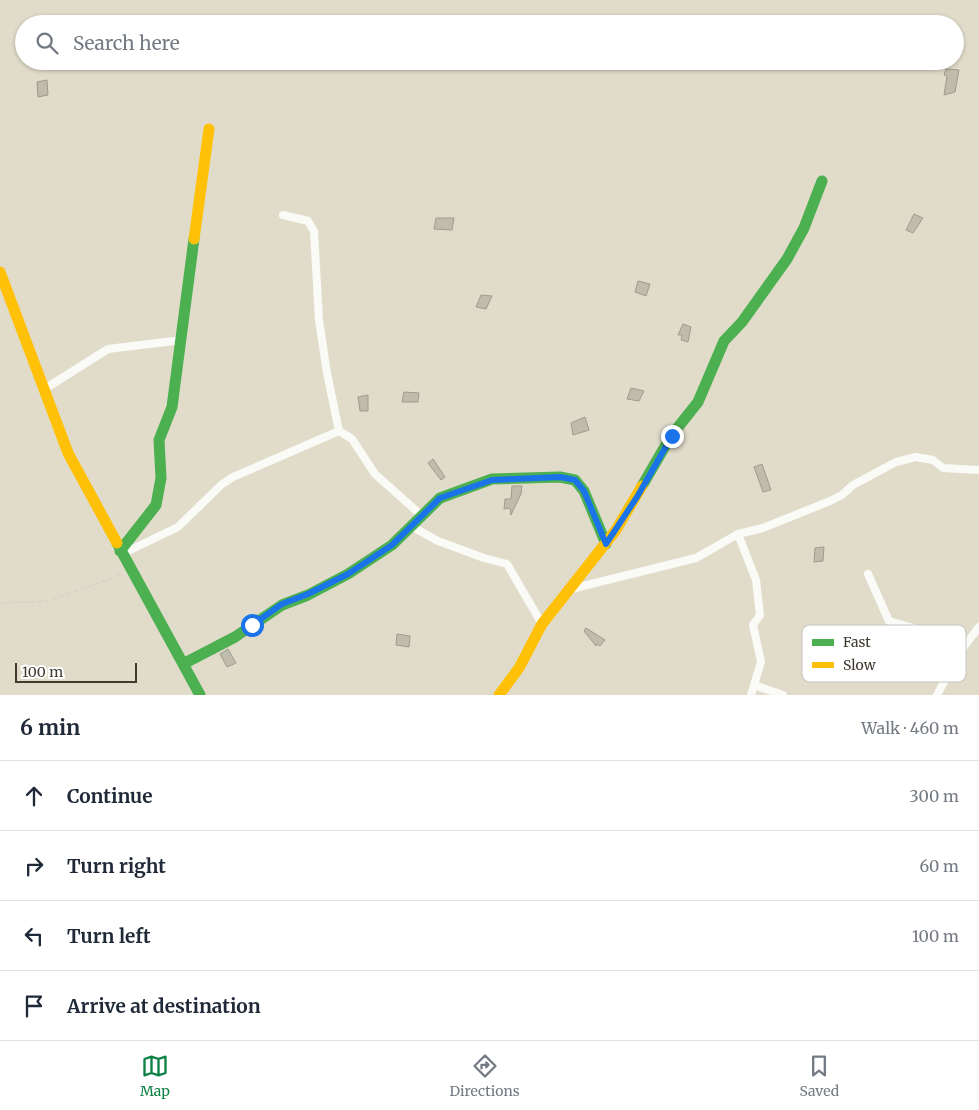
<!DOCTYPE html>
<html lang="en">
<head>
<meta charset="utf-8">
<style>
	:root { --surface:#fff; --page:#f6f6f7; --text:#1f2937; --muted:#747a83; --line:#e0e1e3; --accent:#0b8043 }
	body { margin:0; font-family:Merriweather,serif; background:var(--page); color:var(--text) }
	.scale { position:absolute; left:15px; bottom:12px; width:122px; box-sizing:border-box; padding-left:5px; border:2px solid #3e3a2d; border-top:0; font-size:14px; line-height:18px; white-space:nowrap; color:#3e3a2d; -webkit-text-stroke:4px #fff; paint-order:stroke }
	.stop { position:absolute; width:15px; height:15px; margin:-11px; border:4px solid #1a73e8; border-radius:50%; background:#fff }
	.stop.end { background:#1a73e8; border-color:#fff; box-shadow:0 1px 5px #0008 }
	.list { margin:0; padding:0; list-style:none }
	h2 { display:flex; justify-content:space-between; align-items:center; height:65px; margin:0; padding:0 20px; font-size:21px }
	h2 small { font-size:16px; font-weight:400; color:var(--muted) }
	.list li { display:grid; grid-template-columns:32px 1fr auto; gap:15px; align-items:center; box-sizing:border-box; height:70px; padding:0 20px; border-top:1px solid var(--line) }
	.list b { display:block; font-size:19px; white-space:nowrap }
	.list em { font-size:16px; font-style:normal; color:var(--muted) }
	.icon { flex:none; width:28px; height:28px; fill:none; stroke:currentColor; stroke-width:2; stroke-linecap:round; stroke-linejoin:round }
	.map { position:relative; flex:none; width:979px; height:695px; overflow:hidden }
	.search { position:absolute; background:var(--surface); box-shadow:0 1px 4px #0004; left:15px; right:15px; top:15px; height:55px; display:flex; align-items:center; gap:12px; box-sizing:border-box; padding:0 18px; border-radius:28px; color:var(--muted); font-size:19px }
	.sheet { height:345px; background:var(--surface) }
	nav { display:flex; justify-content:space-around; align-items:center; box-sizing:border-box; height:70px; border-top:1px solid var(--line); background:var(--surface); font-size:14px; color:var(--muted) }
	nav a { display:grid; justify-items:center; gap:2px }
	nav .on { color:var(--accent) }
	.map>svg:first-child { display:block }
</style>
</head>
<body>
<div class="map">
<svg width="979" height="695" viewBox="0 0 979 695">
	<rect width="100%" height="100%" fill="#e1dcca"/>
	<!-- building -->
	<path fill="#bfbcae" stroke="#9f9c8e" d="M946 69 959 70 955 92 944 95 947 76 944 75Z
		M47 80 48 95 38 97 37 82Z
		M914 214 923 218 913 233 906 230Z
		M436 218H454L452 230 434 229Z
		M638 281 650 284 646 296 635 292Z
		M481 295 492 296 486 309 476 307Z
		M683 324 691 327 688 342 681 340 682 335H678Z
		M631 388 644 391 639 401 627 399Z
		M404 392 419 393 418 402H402Z
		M368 395V411H360L358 397Z
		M585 417 589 430 573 435 571 423Z
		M433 459 445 477 441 480 428 463Z
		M762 464 771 490 763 492 754 467Z
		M512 486H522L521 494 511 515 510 508 504 509 505 499H511Z
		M824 547 823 561 814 562 815 548Z
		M586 628 605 640 600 646 597 644 596 646 584 631Z
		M397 634 410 636 409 647 396 645Z
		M228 649 236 663 227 667 220 654Z"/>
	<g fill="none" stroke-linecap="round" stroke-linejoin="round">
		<!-- path -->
		<path stroke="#d1d0cb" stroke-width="1" stroke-dasharray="5 2.5" stroke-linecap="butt" d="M0 603 50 601 122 574"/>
		<!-- street -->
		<path stroke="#fafaf7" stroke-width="8" d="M283 215 308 221 314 231 319 320 327 373 339 431 352 439 375 474 421 515
			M43 390 108 349 182 340
			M411 526 438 541 484 558 507 564 542 624
			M738 534 756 580 760 615 753 625 761 662 751 695
			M122 554 178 527 221 485 233 477 339 431
			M868 574 889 621 917 629 959 653
			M571 589 696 558 738 534 763 528 830 501 842 495 853 485 896 462 916 457 933 460 943 468 979 470
			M754 685 783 695
			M937 695 959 653 979 627"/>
		<!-- fast -->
		<path stroke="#4caf50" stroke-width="11" d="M642 486 671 436 698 402 724 341 742 322 787 259 804 228 822 181
			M117 543 200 695
			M120 551 156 505 161 478 159 440 172 407 194 239
			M183 664 235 637 282 605 308 595 348 574 392 545 440 498 492 479 560 477 575 480 584 491 606 544"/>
		<!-- slow -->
		<path stroke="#ffc107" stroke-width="11" d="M194 239 209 129
			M0 272 68 453 117 543
			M499 695 519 668 542 624 616 530 642 486"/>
	</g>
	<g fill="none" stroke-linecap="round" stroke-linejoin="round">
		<!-- route -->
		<path stroke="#1a73e8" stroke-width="6" d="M252 625 282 604 308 594 348 574 392 545 440 498 492 480 560 477 575 480 584 491 606 544 637 497 672 436"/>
	</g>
	<!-- legend -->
	<rect x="802" y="625" width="164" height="57" rx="8" fill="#fff" stroke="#c5c4c0" stroke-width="1"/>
	<rect x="812" y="639" width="22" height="7" fill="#4caf50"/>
	<rect x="812" y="662" width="22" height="6" fill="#ffc107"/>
	<g font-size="14" fill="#3e3a2d">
		<text x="843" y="647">Fast</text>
		<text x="843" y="670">Slow</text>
	</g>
</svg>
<div class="scale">100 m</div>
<div class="stop" style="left:252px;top:625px"></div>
<div class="stop end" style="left:672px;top:436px"></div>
<div class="search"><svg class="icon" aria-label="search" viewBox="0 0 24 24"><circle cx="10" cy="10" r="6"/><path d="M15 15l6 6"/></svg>Search here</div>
</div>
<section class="sheet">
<h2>6 min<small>Walk · 460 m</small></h2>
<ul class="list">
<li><svg class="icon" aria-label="ahead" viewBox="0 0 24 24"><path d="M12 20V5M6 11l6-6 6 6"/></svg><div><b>Continue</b></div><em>300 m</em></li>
<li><svg class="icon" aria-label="right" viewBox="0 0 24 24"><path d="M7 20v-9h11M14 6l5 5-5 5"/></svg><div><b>Turn right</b></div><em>60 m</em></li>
<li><svg class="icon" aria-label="left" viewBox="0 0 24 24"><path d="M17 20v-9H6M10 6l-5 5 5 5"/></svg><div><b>Turn left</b></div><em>100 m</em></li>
<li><svg class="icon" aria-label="arrive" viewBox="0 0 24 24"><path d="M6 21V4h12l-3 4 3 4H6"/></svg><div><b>Arrive at destination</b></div></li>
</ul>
</section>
<nav>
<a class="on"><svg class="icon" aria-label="map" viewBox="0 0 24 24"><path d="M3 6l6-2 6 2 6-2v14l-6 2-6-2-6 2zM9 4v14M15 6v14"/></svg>Map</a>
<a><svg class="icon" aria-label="directions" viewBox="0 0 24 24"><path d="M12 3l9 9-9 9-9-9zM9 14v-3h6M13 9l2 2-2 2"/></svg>Directions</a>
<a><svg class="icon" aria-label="saved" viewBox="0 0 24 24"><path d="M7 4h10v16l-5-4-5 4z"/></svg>Saved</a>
</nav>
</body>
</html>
